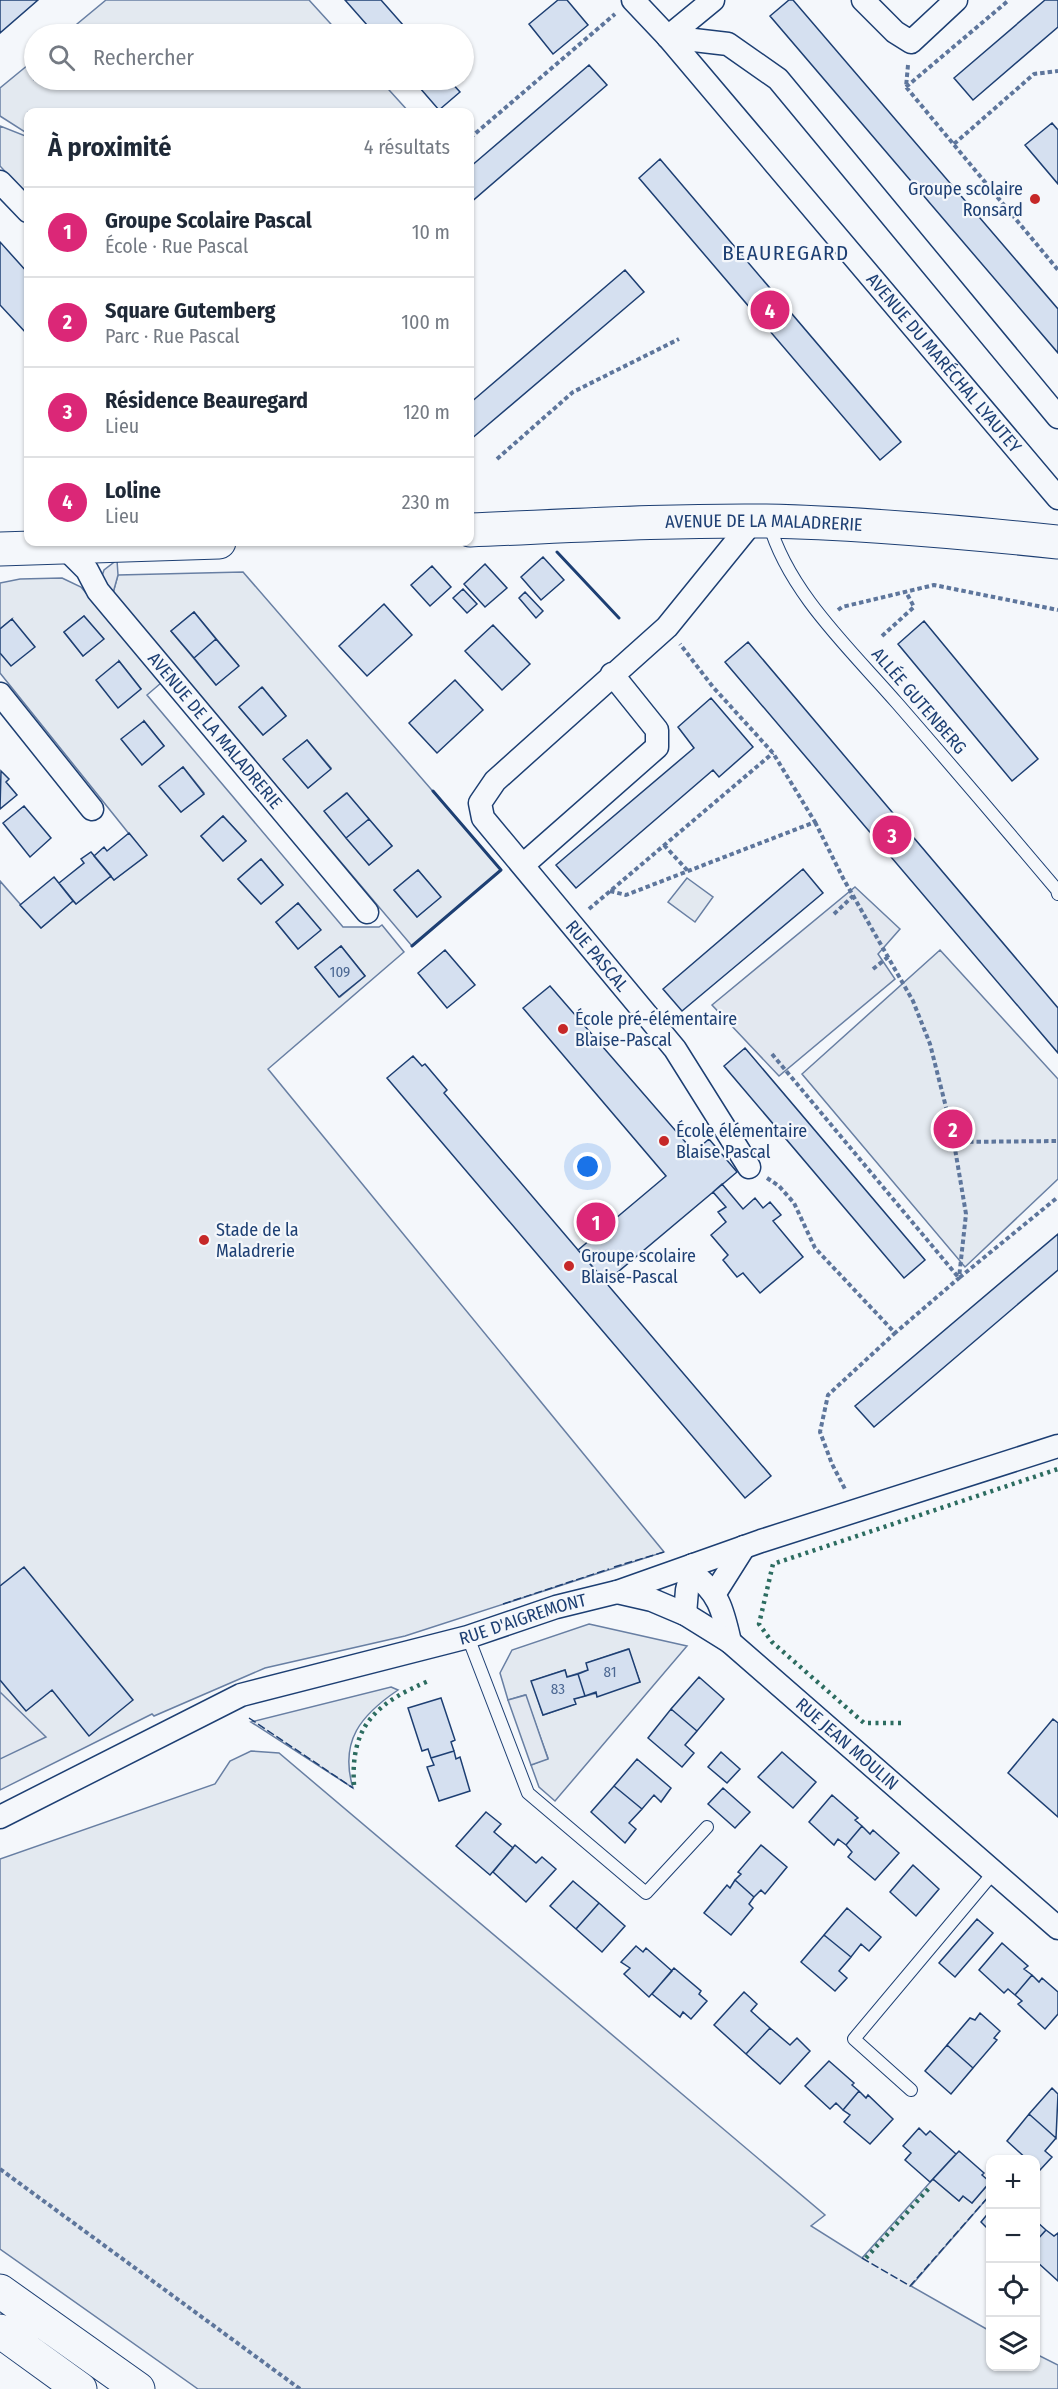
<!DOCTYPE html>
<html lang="fr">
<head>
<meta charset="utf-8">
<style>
	:root { --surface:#fff; --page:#f6f6f7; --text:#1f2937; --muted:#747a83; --line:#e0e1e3; --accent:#db2777 }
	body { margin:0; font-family:"Fira Sans Condensed",sans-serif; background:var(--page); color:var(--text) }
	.controls { position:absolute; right:18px; bottom:18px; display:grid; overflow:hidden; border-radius:12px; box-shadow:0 2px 4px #0004 }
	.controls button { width:54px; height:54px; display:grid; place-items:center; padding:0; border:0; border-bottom:2px solid var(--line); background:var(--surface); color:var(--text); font:30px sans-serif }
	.you { position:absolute; left:588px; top:1167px; width:21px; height:21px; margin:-15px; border:4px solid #fff; border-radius:50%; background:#1a73e8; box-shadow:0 0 0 9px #1a73e833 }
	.badge { display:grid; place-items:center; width:39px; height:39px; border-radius:50%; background:var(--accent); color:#fff; font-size:20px; font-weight:700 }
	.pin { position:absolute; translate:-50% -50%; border:3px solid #fff; box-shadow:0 2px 6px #0006 }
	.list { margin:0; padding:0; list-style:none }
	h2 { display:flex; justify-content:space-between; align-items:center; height:78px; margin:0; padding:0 24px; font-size:26px }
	h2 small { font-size:20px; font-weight:400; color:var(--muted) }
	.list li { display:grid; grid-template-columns:39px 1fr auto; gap:18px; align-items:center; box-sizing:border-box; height:90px; padding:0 24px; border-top:2px solid var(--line) }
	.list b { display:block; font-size:22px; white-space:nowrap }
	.list p { margin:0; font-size:20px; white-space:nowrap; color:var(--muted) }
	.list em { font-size:20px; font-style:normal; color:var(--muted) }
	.icon { flex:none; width:33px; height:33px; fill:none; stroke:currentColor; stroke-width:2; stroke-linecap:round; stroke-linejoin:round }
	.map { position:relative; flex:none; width:1058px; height:2389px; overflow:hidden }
	.search { position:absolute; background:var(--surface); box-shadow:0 2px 4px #0004; left:24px; top:24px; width:450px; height:66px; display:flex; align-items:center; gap:15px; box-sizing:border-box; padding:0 21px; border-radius:33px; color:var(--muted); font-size:22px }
	.panel { position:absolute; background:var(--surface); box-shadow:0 2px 4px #0004; left:24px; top:108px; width:450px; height:438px; border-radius:12px }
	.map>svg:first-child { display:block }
</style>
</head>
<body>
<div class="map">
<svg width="1058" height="2389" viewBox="0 0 1058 2389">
	<rect width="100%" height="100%" fill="#f4f7fb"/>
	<!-- green -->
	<path fill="#e3e9f0" stroke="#687fa3" stroke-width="1.5" fill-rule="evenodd" d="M106 0H309L340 34H65Z
		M34 60V80H380L409 112H28V134L0 116V88Z
		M0 126 28 137V196L0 166Z
		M243 572 501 870 412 946 113 593 118 575ZM194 612 238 665 216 685 171 631ZM263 688 286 716 263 735 239 707ZM307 740 331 768 308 788 284 759ZM346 793 392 846 369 865 325 811ZM418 870 440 897 417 917 394 890Z
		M62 578 81 587 161 683 147 695 343 927H379L382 925 404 952 268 1069 664 1552 405 1636 265 1668 154 1716 152 1714 0 1790V881L41 928 73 901 76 904 111 876 114 880 146 855 0 673V653L12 619 0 629V583L20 579ZM84 616 103 639 83 656 64 632ZM119 661 141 689 119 707ZM144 721 164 746 142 764ZM183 767 204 793 181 812 160 786ZM223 816 246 841 223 861 201 836ZM261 859 283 885 261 904 238 879ZM298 903 320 930 298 949 276 922ZM341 946 365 976 340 997 315 967Z
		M687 878 713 897 695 922 668 902Z
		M940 950 1058 1079V1179L965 1267 802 1074Z
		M589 1624 687 1646 555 1801 539 1787 531 1765 548 1758 525 1695 508 1700 500 1673 512 1650ZM628 1649 640 1682 574 1699 575 1704 543 1715 532 1681 565 1670 567 1677 588 1670 587 1663Z
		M391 1687 398 1690C361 1715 339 1741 353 1788L251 1722Z
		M251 1751 279 1753 825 2215 811 2226 862 2258 933 2179 959 2201 963 2196 972 2203 990 2182V2195L911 2286 990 2331V2366H1036V2354L1058 2365V2389H198L0 2249V1859L215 1784 230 1761Z"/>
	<!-- parking -->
	<path fill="#e3e8f0" stroke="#687fa3" stroke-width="1.5" d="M117 560 118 575 113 593 101 579 104 570Z
		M855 887 900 929 878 954 895 979 779 1076 712 1005Z
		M0 1692 46 1737 0 1759Z
		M526 1695 548 1759 531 1765 508 1700Z"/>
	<!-- building -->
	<path fill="#d5e0f0" stroke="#1d3f73" stroke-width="1.5" d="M0 0H38L0 33Z
		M345 0H381L411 34H375Z
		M558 0H567L588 25 553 54 529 24Z
		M789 0H793L1058 309V353L770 16Z
		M1045 0H1058V27L973 100 954 78Z
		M589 65 607 85 470 203V167Z
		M413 80H449L460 92 439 110Z
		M1052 123 1058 130V184L1025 145Z
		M660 159 901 442 880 460 639 178Z
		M0 242 28 273V335L0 305Z
		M625 270 644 292 470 440V403Z
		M543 557 564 580 541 600 521 577Z
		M485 564 507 588 485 607 464 584Z
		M432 566 451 587 430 606 411 585Z
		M463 589 477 604 467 613 453 598Z
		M525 592 543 611 536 618 519 598Z
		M384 604 412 635 367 676 339 646Z
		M194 612 216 639 194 658 171 631Z
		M84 616 104 639 83 656 64 632Z
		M12 619 35 647 11 666 0 653V629Z
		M924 621 1038 759 1012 781 898 644Z
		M493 625 530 664 502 690 465 651Z
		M216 639 239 666 216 685 194 658Z
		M748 642 1058 1008V1053L725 662Z
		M119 661 141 689 118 708 96 680Z
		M455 680 483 710 437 753 409 723Z
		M262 687 286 716 263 735 239 707Z
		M711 698 753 747 719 777 713 770 576 888 556 865 694 748 678 727Z
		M144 721 164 746 142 765 121 739Z
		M307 740 331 769 308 788 283 759Z
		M183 767 204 794 181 812 159 786Z
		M1 771 9 779 6 782 17 795 0 809Z
		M347 793 369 819 346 838 324 811Z
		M24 806 51 838 30 857 3 823Z
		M223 816 246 841 223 861 201 836Z
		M369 819 392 846 369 865 346 838Z
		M129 833 147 855 114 880 94 856 104 847 107 851Z
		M91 852 111 876 76 904 59 883 84 863 81 859Z
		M261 859 283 885 261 904 238 879Z
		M803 869 823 893 682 1011 663 989Z
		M418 870 441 897 417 917 394 890Z
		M54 877 73 901 41 928 20 905Z
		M298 903 321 930 298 949 276 922Z
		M341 946 365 976 339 997 315 967Z
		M445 950 475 985 447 1008 418 973Z
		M550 986 694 1152 709 1139 737 1172 606 1282 578 1250 666 1176 523 1008Z
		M745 1048 925 1260 904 1278 724 1066Z
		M413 1056 422 1066 425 1064 447 1090 444 1093 771 1476 745 1498 387 1078Z
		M722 1184 743 1209 755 1198 763 1208 770 1202 781 1215 773 1221 803 1257 760 1293 743 1273 737 1277 723 1260 728 1255 711 1235 726 1222 718 1212 726 1207 713 1192Z
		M1058 1234V1270L874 1427 855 1406Z
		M24 1567 133 1700 89 1736 52 1690 26 1711 0 1680V1586Z
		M629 1649 640 1682 597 1697 596 1692 585 1696 578 1674 588 1670 586 1663Z
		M565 1670 567 1677 578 1674 585 1696 574 1699 576 1704 543 1715 531 1681Z
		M699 1677 724 1699 697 1731 671 1709Z
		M441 1698 455 1740 451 1742 454 1751 431 1758 428 1749 422 1751 408 1708Z
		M671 1709 697 1731 685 1745 694 1753 682 1767 648 1738Z
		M1053 1719 1058 1723V1817L1008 1773Z
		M454 1751 456 1759 460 1757 470 1791 439 1801 427 1767 434 1765 431 1758Z
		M721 1752 740 1769 727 1783 708 1767Z
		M782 1752 816 1782 793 1808 758 1777Z
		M637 1759 671 1788 661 1802 654 1795 642 1809 614 1786Z
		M614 1786 642 1809 629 1823 636 1829 625 1843 591 1812Z
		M723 1788 750 1812 735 1828 708 1804Z
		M832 1795 858 1818 855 1820 862 1826 846 1845 838 1839 834 1845 809 1822Z
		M486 1812 501 1824 494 1832 513 1848 490 1875 456 1846Z
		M862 1826 870 1834 873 1830 899 1853 875 1880 848 1857 852 1852 846 1845Z
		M515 1845 536 1863 542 1857 556 1869 526 1902 493 1872Z
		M761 1845 787 1867 765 1894 761 1890 754 1897 735 1880 741 1874 738 1872Z
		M913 1865 939 1889 916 1916 890 1892Z
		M735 1880 754 1897 749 1904 753 1908 731 1935 704 1913 727 1885 730 1888Z
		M573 1881 599 1903 576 1929 550 1906Z
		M599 1903 625 1926 602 1952 576 1929Z
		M847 1908 881 1937 869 1951 861 1944 851 1957 824 1935Z
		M977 1919 993 1933 955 1977 939 1963Z
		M824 1935 851 1957 839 1971 847 1978 835 1991 801 1962Z
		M1002 1943 1028 1966 1024 1969 1032 1975 1015 1995 1008 1989 1004 1993 979 1970Z
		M636 1946 643 1952 646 1948 672 1971 649 1997 624 1974 630 1968 621 1962Z
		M674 1968 701 1991 699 1994 707 2001 691 2019 683 2012 680 2017 652 1994Z
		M1032 1975 1039 1982 1042 1978 1058 1992V2014L1045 2029 1018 2004 1022 2001 1015 1995Z
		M744 1992 757 2004 751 2011 770 2028 746 2054 714 2025Z
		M980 2013 1000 2031 994 2038 997 2040 973 2068 947 2045 970 2018 975 2020Z
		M770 2028 790 2045 797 2038 810 2051 780 2084 746 2054Z
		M947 2045 973 2068 951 2094 925 2071Z
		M829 2061 854 2083 852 2085 859 2091 843 2110 836 2103 830 2109 805 2086Z
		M1052 2088 1058 2094 1056 2138 1029 2114Z
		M859 2091 866 2098 868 2095 893 2119 870 2144 844 2122 850 2115 843 2110Z
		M1029 2114 1056 2138 1045 2151 1052 2157 1040 2170 1036 2167V2160H1028L1007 2141Z
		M919 2128 926 2135 930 2131 956 2154 930 2182 905 2160 911 2153 903 2146Z
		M959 2151 984 2173 982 2175 990 2182 972 2203 963 2196 959 2201 933 2179Z
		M990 2211V2231L981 2222Z
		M1036 2221 1046 2230 1036 2241Z
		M1046 2230 1054 2236 1058 2233V2281L1036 2261V2241Z"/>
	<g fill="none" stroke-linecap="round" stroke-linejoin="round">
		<defs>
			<path id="service" d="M769 523C788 592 851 650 897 703 951 765 1004 827 1057 890L1058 894
				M468 1637 528 1793 646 1893 707 1827
				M911 2090 854 2039 994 1872"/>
			<g id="minor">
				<path id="s1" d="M633 0 668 37 1058 498"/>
				<path d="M863 0 895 32 911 42 956 0"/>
				<path d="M668 37 728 44 778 79 1058 417"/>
				<path d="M668 37 713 0"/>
				<path d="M0 182 28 211"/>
				<path id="s2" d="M65 548 87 570 98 591 367 912"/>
				<path d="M0 694 92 809"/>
				<path d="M523 865 657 747V730L612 674"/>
				<path d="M749 1167 675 1049 483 818 480 803 495 781 667 627 753 521"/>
				<path d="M691 1573C719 1591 723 1611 730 1642"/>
				<path id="s3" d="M617 1592 652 1600 685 1614 730 1642 1058 1928"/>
				<path d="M715 1593 744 1547"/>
				<path d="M685 1614 687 1590 693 1565"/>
				<path id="s4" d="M0 1817 241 1695 468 1637 556 1607 617 1592 761 1541 1058 1446"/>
			</g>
			<g id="primary">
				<path id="s5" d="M470 530C568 526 667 520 766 521 863 523 961 532 1058 542"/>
				<path d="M0 549 219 542"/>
			</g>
			<path id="motorway" d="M0 2291 138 2389
				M0 2331 80 2389"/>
		</defs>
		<!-- service casing -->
		<use href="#service" stroke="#1d3f73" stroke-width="14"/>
		<!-- minor casing -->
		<use href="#minor" stroke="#1d3f73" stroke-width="25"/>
		<!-- primary casing -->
		<use href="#primary" stroke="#1d3f73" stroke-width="35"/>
		<!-- motorway casing -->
		<use href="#motorway" stroke="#1d3f73" stroke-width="35"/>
		<!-- path -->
		<path stroke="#5e769c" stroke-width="4" stroke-dasharray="4.5 3" stroke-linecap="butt" d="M908 65 906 87 1058 270
			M906 87 1009 0
			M470 138 615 14
			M954 144 1034 74 1058 71
			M497 459 573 392 679 339
			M838 610 842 607 934 585 1058 610
			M882 636 914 607 906 592
			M815 822 843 878 913 1001 930 1044 952 1131 966 1214 959 1278 895 1333
			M664 845 688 871
			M610 891 626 895 815 822 773 753 713 687 680 644
			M589 909 773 753
			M834 914 853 896
			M873 969 888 957
			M772 1054 959 1278 1058 1197
			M954 1142 1058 1141
			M767 1178 779 1186 794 1203 815 1248 895 1333 828 1395 820 1432 832 1464 846 1491
			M0 2169 300 2389"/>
		<!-- service -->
		<use href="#service" stroke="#f4f7fb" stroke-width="12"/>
		<!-- minor -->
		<use href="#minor" stroke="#f4f7fb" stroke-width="22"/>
		<!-- primary -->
		<use href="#primary" stroke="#f4f7fb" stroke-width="33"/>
		<!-- motorway -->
		<use href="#motorway" stroke="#f4f7fb" stroke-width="33"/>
		<!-- hedge -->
		<path stroke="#2c6c60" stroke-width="4.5" stroke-dasharray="3 4.5" stroke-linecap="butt" d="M901 1723H864L772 1642 759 1624 773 1564 1058 1469
			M354 1785C350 1724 378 1702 431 1680
			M866 2258 930 2187"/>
		<!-- fence -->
		<path stroke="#1d3f73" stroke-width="1.5" stroke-dasharray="8 3" stroke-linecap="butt" d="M614 1567 664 1552
			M503 1604 609 1569
			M249 1718 353 1788
			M862 2258 910 2286 990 2195"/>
		<!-- wall -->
		<path stroke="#1d3f73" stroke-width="3" d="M557 552 619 618
			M412 946 501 870 433 791"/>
	</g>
	<!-- markers -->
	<g fill="#c62828" stroke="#f4f7fb" stroke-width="2">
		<circle cx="1035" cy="199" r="6"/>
		<circle cx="563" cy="1029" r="6"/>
		<circle cx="664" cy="1141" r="6"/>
		<circle cx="204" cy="1240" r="6"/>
		<circle cx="569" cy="1266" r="6"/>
	</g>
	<g text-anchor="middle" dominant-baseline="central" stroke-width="4.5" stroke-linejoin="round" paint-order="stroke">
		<!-- number labels -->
		<g font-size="15" fill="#4b6792">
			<text x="340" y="972">109</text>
			<text x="610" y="1672">81</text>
			<text x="558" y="1689">83</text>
		</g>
		<!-- poi labels -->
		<g font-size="18" fill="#1d3f73" stroke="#f4f7fb" text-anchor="start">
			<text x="1023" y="189" text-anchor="end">Groupe scolaire<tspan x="1023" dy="21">Ronsard</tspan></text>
			<text x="575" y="1019">École pré-élémentaire<tspan x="575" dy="21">Blaise-Pascal</tspan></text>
			<text x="676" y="1131">École élémentaire<tspan x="676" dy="21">Blaise Pascal</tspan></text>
			<text x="216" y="1230">Stade de la<tspan x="216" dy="21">Maladrerie</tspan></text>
			<text x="581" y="1256">Groupe scolaire<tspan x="581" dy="21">Blaise-Pascal</tspan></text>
		</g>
		<!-- street labels -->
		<g font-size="18" fill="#1d3f73" stroke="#f4f7fb">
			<text stroke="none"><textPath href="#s1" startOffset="478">AVENUE DU MARÉCHAL LYAUTEY</textPath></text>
			<text stroke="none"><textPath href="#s5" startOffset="294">AVENUE DE LA MALADRERIE</textPath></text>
			<text transform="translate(919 701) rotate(49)">ALLÉE GUTENBERG</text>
			<text stroke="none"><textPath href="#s2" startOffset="237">AVENUE DE LA MALADRERIE</textPath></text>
			<text transform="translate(597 956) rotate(50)">RUE PASCAL</text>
			<text stroke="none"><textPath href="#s4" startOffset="562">RUE D'AIGREMONT</textPath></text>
			<text stroke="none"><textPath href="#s3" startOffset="280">RUE JEAN MOULIN</textPath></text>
		</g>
		<!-- quarter labels -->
		<g font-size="21" letter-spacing="1.5" fill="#1d3f73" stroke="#f4f7fb">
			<text x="786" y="253">BEAUREGARD</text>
		</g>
	</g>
</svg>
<div class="controls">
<button>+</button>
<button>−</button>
<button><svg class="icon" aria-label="locate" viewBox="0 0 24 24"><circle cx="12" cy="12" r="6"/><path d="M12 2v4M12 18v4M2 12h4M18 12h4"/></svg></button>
<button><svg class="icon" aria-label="layers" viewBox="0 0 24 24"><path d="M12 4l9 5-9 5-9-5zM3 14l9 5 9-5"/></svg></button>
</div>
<div class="you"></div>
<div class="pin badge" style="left:596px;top:1222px">1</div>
<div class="pin badge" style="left:953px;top:1129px">2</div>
<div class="pin badge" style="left:892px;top:835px">3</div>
<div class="pin badge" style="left:770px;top:310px">4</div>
<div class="search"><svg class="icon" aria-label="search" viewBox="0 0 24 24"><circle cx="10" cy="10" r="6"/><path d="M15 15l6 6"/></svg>Rechercher</div>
<section class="panel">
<h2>À proximité<small>4 résultats</small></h2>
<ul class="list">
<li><span class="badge">1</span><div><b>Groupe Scolaire Pascal</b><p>École · Rue Pascal</p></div><em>10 m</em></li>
<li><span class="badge">2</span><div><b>Square Gutemberg</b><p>Parc · Rue Pascal</p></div><em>100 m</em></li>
<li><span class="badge">3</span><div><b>Résidence Beauregard</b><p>Lieu</p></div><em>120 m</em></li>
<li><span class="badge">4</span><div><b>Loline</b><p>Lieu</p></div><em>230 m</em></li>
</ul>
</section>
</div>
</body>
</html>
